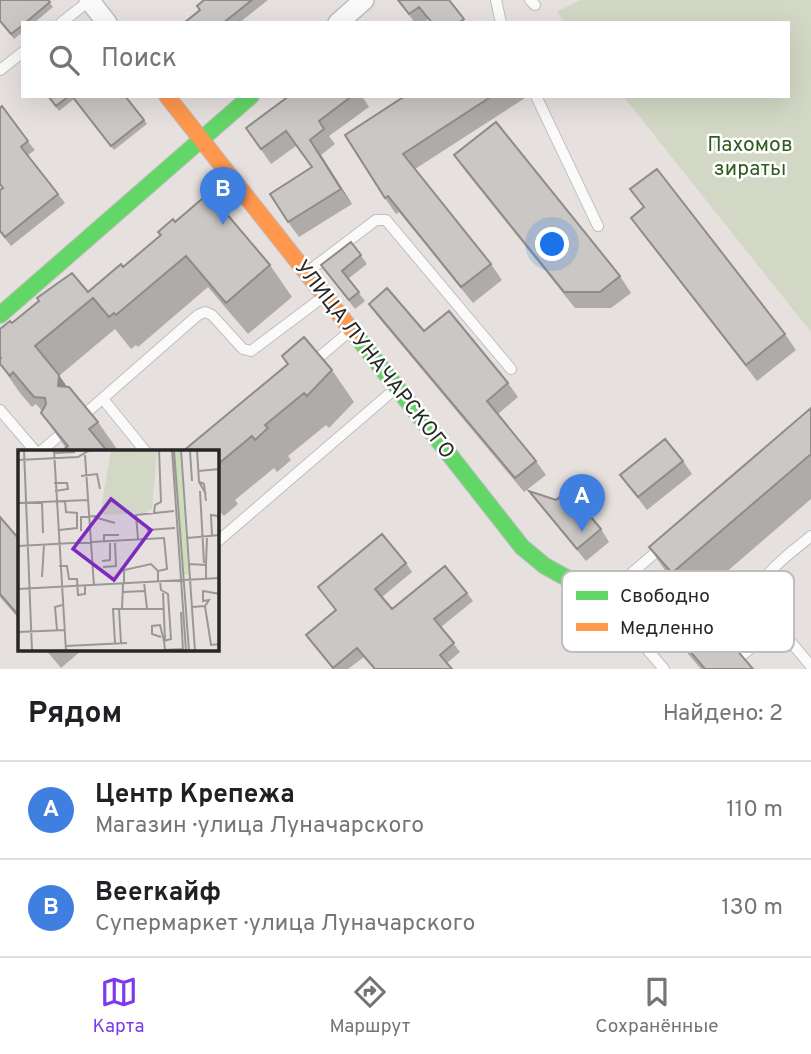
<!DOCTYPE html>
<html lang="ru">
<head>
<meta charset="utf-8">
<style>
	:root { --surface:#fff; --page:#f2f2f2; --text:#202124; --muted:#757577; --line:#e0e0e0; --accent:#7c3aed }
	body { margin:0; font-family:Overpass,sans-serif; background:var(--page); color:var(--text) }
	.you { position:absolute; left:553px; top:245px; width:24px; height:24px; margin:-18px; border:5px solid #fff; border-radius:50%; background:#1a73e8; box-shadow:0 0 0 10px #1a73e833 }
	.badge { display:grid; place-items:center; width:46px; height:46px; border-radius:50%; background:var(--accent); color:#fff; font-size:23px; font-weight:700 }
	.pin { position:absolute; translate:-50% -58px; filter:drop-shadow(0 2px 4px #0008) }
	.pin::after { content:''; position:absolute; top:37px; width:24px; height:21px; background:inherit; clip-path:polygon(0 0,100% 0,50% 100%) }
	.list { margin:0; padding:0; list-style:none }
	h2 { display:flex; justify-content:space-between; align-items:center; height:91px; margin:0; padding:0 28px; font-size:30px }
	h2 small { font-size:23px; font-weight:400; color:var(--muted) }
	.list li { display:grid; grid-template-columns:46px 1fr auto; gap:21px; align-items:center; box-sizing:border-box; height:98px; padding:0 28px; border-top:2px solid var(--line) }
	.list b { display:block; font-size:26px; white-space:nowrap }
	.list p { margin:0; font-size:23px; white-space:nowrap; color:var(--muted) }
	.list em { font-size:23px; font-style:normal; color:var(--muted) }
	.icon { flex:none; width:38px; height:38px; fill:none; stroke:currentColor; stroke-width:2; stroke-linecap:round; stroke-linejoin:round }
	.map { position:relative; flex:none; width:811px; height:669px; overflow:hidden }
	.search { position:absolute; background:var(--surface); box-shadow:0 7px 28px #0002; left:21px; right:21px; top:21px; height:77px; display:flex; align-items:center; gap:18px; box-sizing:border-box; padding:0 24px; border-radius:0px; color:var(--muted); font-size:26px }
	.sheet { height:287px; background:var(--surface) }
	nav { display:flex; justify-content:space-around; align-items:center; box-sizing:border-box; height:98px; border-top:2px solid var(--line); background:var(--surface); font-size:19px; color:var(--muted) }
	nav a { display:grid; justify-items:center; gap:4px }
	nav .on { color:var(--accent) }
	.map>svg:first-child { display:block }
</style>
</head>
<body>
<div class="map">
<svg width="811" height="669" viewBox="0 0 811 669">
	<rect width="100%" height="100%" fill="#e6e1de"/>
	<!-- cemetery -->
	<path fill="#d3d8c6" d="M580 0H811V332L623 96H788V23H565L557 12Z"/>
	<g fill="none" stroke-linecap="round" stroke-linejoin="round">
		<defs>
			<path id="lane" d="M496 0 501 23
				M530 0 535 5
				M61 23 89 1
				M0 70 23 52
				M536 96 598 226
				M306 273 376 220H386L511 369
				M310 365 350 331
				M103 399 146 452
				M0 410 36 452
				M86 413 198 315 205 312 212 315 243 349 251 351 323 297
				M40 452 61 434
				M811 536C793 552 755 575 758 603L811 666
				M217 542 395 389
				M663 546 603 598 664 669
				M739 658 777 626"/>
			<path id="street" d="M89 0 107 23
				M338 23 364 0"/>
			<path id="fast" d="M0 315 251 96
				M354 333 522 547 545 566 603 598"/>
			<path id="slow" d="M167 96 354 333"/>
		</defs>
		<!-- lane casing -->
		<use href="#lane" stroke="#bfbebf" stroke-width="12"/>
		<!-- street casing -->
		<use href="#street" stroke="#bfbebf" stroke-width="22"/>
		<!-- fast casing -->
		<use href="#fast" stroke="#bfbebf" stroke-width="18"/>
		<!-- slow casing -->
		<use href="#slow" stroke="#bfbebf" stroke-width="18"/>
		<!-- lane -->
		<use href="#lane" stroke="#fbfafa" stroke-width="10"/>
		<!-- street -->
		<use href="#street" stroke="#fbfafa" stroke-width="19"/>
		<!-- fast -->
		<use href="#fast" stroke="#63d668" stroke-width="16"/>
		<!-- slow -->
		<use href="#slow" stroke="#ff974d" stroke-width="16"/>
	</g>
	<!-- wall -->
	<path fill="#afaba9" d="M48 0 53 7 34 23H23V32L14 39 0 22Z
		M204 0H268L239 23H184L200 10Z
		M398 0H449L466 23H431L428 19 423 23H415Z
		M48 96H125L147 124 114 150 74 99 59 111Z
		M289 96H362L369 107 329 136 335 144 321 155 352 204 299 237 288 222 312 167 296 146 271 164 246 128Z
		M405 96H524L525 98 415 169 491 264 502 280 473 303 399 212 396 214 385 198Z
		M0 108 35 150 28 155 65 203 11 246 0 232V190L3 188Z
		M454 155 620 276 631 293 611 308H575L466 172Z
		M630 189 785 334 796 350 757 381 643 234 631 218 644 208Z
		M175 222 270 265 292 297 248 334 208 287 138 347 136 345 131 349 115 329 59 376 67 387 98 422 119 452H65L66 448 41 413 42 411 36 404 32 407 20 393 0 364V337L12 323 88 292 123 267Z
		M351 242 367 264 348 279 365 301 355 309 321 265Z
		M369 304 424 331 508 383 518 397 498 414 536 461 546 475 524 492 379 318Z
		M282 356 332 370 354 402 329 428 326 425 288 456 291 460 277 472 274 468 235 500 238 504 224 516 221 513 217 516V452L287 365Z
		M811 408V499L694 600 715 624 723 635 753 669H701L664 626 644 597 669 576 649 547Z
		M683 461 692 474 647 510 620 475Z
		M529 491 601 529 609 542 586 561 538 503Z
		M0 517 19 539V619L0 597Z
		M406 563 412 572 382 597 392 609 467 593 473 601 441 627 460 652 447 663 452 669H374L364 657 348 669H333L306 635 336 611 318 587Z
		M46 650H82L61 668Z"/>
	<!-- shaded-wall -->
	<path fill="#8e8b8a" d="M310 140 321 155 352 204 341 189Z
		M59 375 81 407 58 386Z
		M715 624 735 652 714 635 712 630Z"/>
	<!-- building -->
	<path fill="#cbc7c5" stroke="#8e8b8a" stroke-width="2" d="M0 0H48L50 2 25 23H23V25L11 34 0 21Z
		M204 0H252L223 23H184L200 10 197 6Z
		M398 0H449L464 19 458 23H432L419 7 409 14Z
		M48 96H69L56 106Z
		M72 96H125L144 120 111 146Z
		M289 96H352L319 121 324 129 310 140 341 189 288 222 270 194 312 167 286 131 261 149 246 128Z
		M405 96H492L403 154 491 264 461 287 388 196 385 198 345 135Z
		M2 106 28 141 21 147 58 194 5 237 0 231V190L3 188 0 184V108Z
		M496 122 620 276 600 292H564L454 155Z
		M657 169 785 334 746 365 631 218 644 207 630 189Z
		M209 193 270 265 226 303 186 256 116 315 114 313 109 317 93 298 35 346 59 375 58 386 69 387 98 422 89 429 108 452H65L63 450 68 446 41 413 46 404 45 398 34 397 13 372 10 376 0 364V359L1 358 0 356V329L10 321 12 323 39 301 37 298 72 273 88 292 121 264 123 267 161 235 158 232 173 219 175 222Z
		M351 242 361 255 342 271 359 292 349 300 321 265Z
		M387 288 424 331 449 311 508 383 487 401 536 461 515 478 369 304Z
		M304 337 332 370 307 396 304 393 265 425 268 428 255 440 252 436 217 465V452H182L288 364 282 356Z
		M811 408V454L672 573 649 547Z
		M665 439 683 461 638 497 620 475Z
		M568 490 601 529 577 549 529 491 556 500Z
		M0 517 19 539V616L0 594Z
		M382 534 406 563 375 589 392 609 445 566 467 593 434 619 454 643 440 655 452 669H375L357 648 333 668 306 635 336 610 318 587Z
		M672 573 715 624 712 630 714 635H724L753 669H705L644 597Z"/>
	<g text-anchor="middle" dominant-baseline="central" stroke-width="5" stroke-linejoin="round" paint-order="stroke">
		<!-- park labels -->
		<g font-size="21" fill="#325c1f" stroke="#fff">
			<text x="750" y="145">Пахомов<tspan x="750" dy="24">зираты</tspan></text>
		</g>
		<!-- street labels -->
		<g font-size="21" fill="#272727" stroke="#fff">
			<text transform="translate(374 360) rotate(52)">УЛИЦА ЛУНАЧАРСКОГО</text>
		</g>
	</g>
	<!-- overview -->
	<g transform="translate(18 450)">
		<rect width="201" height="201" fill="#e6e1de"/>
		<path d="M157 0H162L170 124 165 125Z" fill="#ccdeb9"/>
		<path d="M93 0H139L134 59 127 63 82 65Z" fill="#d3d8c6"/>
		<path fill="none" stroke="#9a9795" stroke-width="2" d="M6 0 14 201M36 0 48 201M154 0 168 201M156 0 171 201M163 0 177 201M179 0 181 32 188 44M172 1 174 31M36 3 57 2M67 5 76 136M0 10 60 7 72 0M180 21 202 19M63 26 79 24 82 39M182 32 186 34 188 51M36 33H49L50 39 37 41M182 41 186 113M24 52 25 83M0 53 70 50M136 63 137 55 143 52 141 0M76 67 97 73M41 80 59 78V63L48 62 47 51M129 80 157 78M63 81V67L80 66M194 85 193 65 200 66 202 84M169 88 202 85M120 89 118 65 156 61M86 93V85H101M0 96 146 88 149 119 140 121V131M84 111 92 110V93M171 114 188 115V129M188 115 189 86M41 116H49L51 129H59L60 145 67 144V136M85 117 98 116 97 93M24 127 26 95M142 131 143 140 150 144 153 189 146 191 147 200M126 132 129 159M106 134V120L133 114 140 121M0 139 202 128M105 142 128 141M145 143 147 190M187 156 191 150 185 151V141L202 144M174 157 187 156 193 195 202 194M104 159 105 134M163 162 165 201M39 180 37 157 44 155M0 182 47 180M143 187 134 184V176L142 175 146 191M97 193 95 159H101M103 193 101 159H146M48 196 109 193M127 201 165 199"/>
		<path fill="#7b2cbf" fill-opacity="0.15" stroke="#7b2cbf" stroke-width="3.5" d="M93 49 133 80 96 130 55 99Z"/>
		<rect width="201" height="201" fill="none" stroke="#272727" stroke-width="3.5"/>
	</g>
	<!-- legend -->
	<rect x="562" y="571" width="232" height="81" rx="10" fill="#fff" stroke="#bebebe" stroke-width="2"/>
	<rect x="576" y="591" width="32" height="9" fill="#63d668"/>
	<rect x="576" y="623" width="32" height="8" fill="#ff974d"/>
	<g font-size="19" fill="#272727">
		<text x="620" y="602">Свободно</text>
		<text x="620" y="634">Медленно</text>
	</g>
</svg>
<div class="you"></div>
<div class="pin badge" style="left:582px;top:532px;background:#3f7fe0">A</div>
<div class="pin badge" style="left:223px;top:225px;background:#3f7fe0">B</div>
<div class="search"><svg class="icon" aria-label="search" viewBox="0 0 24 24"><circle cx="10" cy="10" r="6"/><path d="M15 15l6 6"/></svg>Поиск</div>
</div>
<section class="sheet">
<h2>Рядом<small>Найдено: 2</small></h2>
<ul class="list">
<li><span class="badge" style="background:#3f7fe0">A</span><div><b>Центр Крепежа</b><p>Магазин · улица Луначарского</p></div><em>110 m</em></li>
<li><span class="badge" style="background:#3f7fe0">B</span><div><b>Beerкайф</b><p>Супермаркет · улица Луначарского</p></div><em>130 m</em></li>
</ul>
</section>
<nav>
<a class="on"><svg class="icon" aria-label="map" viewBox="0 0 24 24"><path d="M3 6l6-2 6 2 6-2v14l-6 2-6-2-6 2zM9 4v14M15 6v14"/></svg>Карта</a>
<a><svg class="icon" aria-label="directions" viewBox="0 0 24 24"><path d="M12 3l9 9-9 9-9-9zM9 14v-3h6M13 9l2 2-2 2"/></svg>Маршрут</a>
<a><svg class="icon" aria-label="saved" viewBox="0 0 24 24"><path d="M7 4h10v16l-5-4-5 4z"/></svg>Сохранённые</a>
</nav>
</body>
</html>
